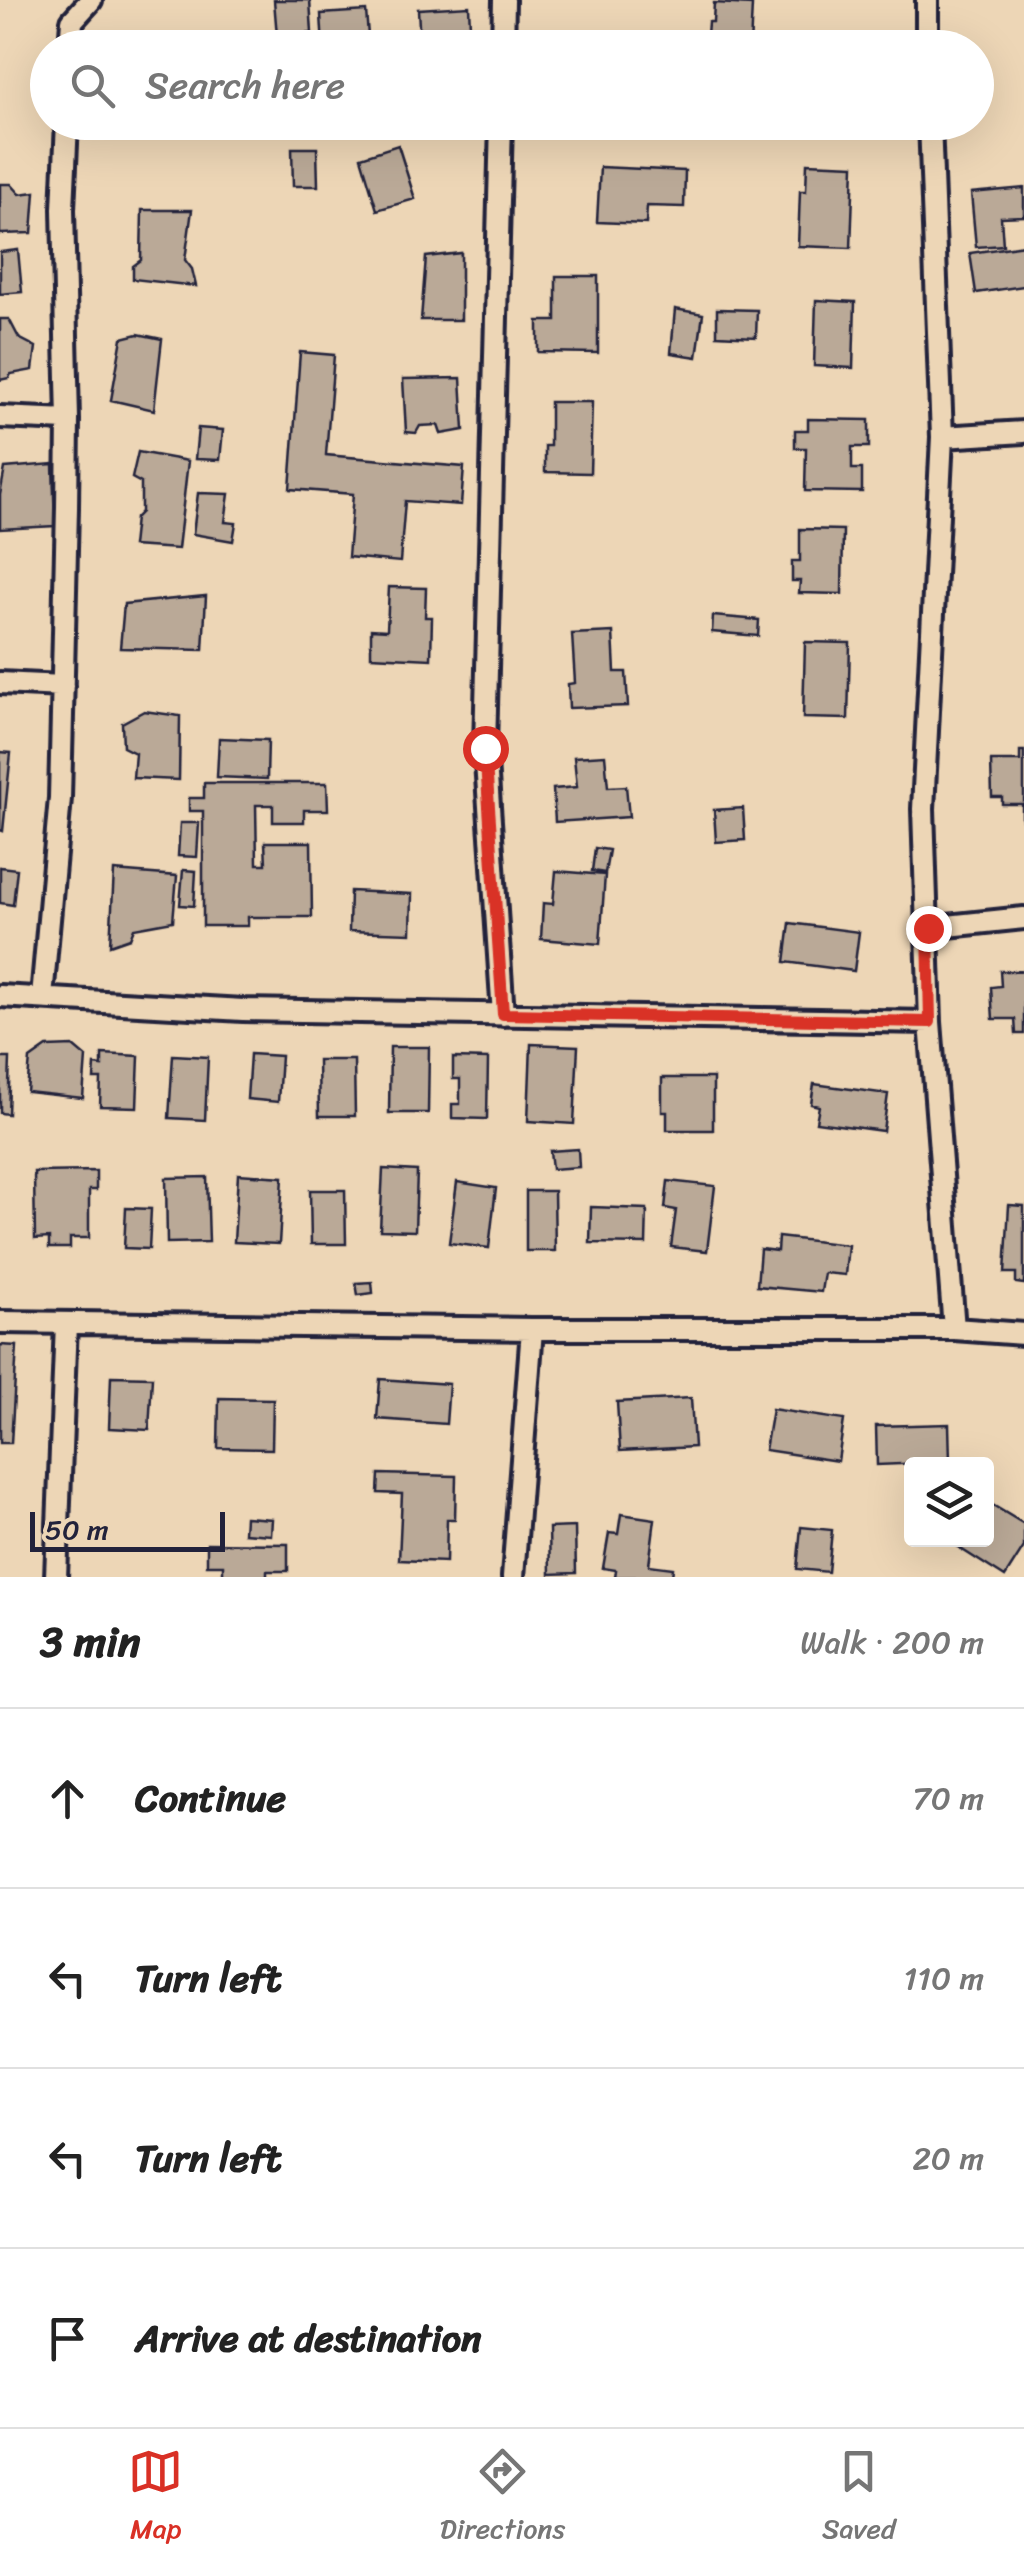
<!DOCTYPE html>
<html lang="en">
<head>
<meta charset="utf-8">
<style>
	:root { --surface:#fff; --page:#f6f6f6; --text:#222; --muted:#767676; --line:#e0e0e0; --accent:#d93025 }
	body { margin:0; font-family:Sriracha,sans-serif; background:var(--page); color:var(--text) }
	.controls { position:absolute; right:30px; bottom:30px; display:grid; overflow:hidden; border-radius:10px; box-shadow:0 10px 40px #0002 }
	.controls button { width:90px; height:90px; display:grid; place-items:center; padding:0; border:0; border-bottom:2px solid var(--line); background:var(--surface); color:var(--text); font:50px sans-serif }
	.scale { position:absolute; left:30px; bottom:25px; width:195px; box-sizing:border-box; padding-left:10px; border:5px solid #22223b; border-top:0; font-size:28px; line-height:35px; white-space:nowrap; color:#22223b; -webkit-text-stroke:8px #edd6b6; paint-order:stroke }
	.stop { position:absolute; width:30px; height:30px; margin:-22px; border:8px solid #d93025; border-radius:50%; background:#fff }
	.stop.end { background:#d93025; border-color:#fff; box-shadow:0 2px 10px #0008 }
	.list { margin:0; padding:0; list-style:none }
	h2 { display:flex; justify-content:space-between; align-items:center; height:130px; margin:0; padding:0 40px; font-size:42px }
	h2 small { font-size:32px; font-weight:400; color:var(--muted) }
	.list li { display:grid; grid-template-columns:65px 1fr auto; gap:30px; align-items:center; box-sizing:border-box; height:180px; padding:0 40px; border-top:2px solid var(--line) }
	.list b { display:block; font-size:38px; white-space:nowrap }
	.list em { font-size:32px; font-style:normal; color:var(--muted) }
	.icon { flex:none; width:55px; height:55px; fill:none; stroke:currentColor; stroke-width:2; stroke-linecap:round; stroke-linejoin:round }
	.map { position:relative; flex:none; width:1024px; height:1577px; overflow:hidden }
	.search { position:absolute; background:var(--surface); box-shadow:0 10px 40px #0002; left:30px; right:30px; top:30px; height:110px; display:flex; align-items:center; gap:25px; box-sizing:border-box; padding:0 35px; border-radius:55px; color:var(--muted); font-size:38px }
	.sheet { height:850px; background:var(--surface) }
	nav { display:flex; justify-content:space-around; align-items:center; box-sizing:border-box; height:140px; border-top:2px solid var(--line); background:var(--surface); font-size:28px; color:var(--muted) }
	nav a { display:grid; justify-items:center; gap:5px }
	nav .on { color:var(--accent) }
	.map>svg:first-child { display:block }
</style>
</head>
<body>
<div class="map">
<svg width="1024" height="1577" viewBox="0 0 1024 1577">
	<rect width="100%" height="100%" fill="#edd6b6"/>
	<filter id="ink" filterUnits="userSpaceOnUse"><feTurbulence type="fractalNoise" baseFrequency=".01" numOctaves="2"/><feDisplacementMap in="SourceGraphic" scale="20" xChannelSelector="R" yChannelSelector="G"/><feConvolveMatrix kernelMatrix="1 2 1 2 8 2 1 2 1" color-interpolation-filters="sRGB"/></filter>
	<g filter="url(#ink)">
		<!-- building -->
		<path fill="#baa997" stroke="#22223b" stroke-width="2.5" d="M274 0H310L312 33 277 36Z
			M714 3 752 5 750 48H706L708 22H713Z
			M469 6 471 48H410V45L420 44 418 9Z
			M366 11 369 48H323L321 14Z
			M583 32 633 35 632 48H582Z
			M398 145 415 199 377 210 361 157Z
			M292 148H317L318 186H293Z
			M807 163 854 165 851 248 798 246 800 191H806Z
			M600 167 685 171 684 207 647 206 646 224 597 222Z
			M0 184H11L20 194 35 192 32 233 0 234Z
			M1024 188V216L1001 217 1003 245 976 247 971 193Z
			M142 210H192L185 260 192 269 196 286 133 279V266L141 260Z
			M1024 245V286L976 293 970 253Z
			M18 250 22 292 0 294V252Z
			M461 253V320H421L426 257Z
			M556 276H598V353L538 352V321H556Z
			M816 300 855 302 853 368 814 366Z
			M675 309 703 314 697 357 671 353Z
			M717 309 757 310 756 337 717 335Z
			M0 319H9L19 338 36 347 33 370 11 374 9 378 0 380Z
			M138 334 162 339 154 410 111 400 122 338Z
			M300 352 334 355 326 455 464 467 461 505 405 501 400 562 348 557 353 494 290 489Z
			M461 378 464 430 441 434 438 425 420 426 416 433 406 432 403 379Z
			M550 402H592L590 473 545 472V446H550Z
			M808 419 869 420V447H852V469H862V492L805 491 806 448H795V430H808Z
			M198 428 223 430 220 460 195 459Z
			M138 452 188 461 178 549 132 546 135 518 141 512V483L132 478Z
			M53 464 55 526 0 529V495L5 468Z
			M198 493 229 494 225 522 236 523 233 541 193 534Z
			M800 529 843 530 842 594 799 593 800 581H792V561H800Z
			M389 587 426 588 425 617H432L431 659 371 656V629L387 630Z
			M206 596 203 650 120 648 124 604Z
			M713 616 759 620 758 636 712 632Z
			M613 632 615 672H626L628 706 569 708 568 684 575 683 572 634Z
			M805 642 850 643 848 719 803 718Z
			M144 711 180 716 179 780 133 778 135 753 123 747 122 723Z
			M219 738 268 740 267 779 217 777Z
			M1020 751H1024V820H1022V804H1002V797H992L991 761H1020Z
			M0 752 11 753 3 831 0 830Z
			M605 755 608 787 626 786 629 817 555 822 553 789 577 787 574 757Z
			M204 783H327L328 810H304V822H273V805H256L257 864H266L265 842H311L312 917H248V926H203V811H189V798H204Z
			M743 808 745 840 716 842 714 810Z
			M180 823H199L197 857 178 856Z
			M595 848 609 850 605 873 592 871Z
			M0 867 17 869 13 905 0 903Z
			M183 870 196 871 194 906 180 905Z
			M114 871 177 876 173 921 134 928 130 938 110 945Z
			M556 871 605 875 600 944 541 939 543 903 553 904Z
			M350 891 412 894 411 933 349 931Z
			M790 923 859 932 854 971 785 962Z
			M1000 971H1024V1034H1016L1015 1019H993L991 987 1001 986Z
			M531 1044 578 1046 574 1124 528 1121Z
			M73 1046 86 1057 83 1098 27 1092 30 1059 47 1047Z
			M390 1047H429L428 1113H389Z
			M102 1054 139 1056 137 1107 100 1106 101 1079H94L95 1065 102 1066Z
			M250 1054 281 1056 278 1102 247 1099Z
			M173 1055 208 1057 205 1120 169 1118Z
			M0 1058H10L8 1114 0 1113Z
			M453 1058 488 1059 487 1119 452 1118V1104H460V1079H453Z
			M318 1060H354L355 1116H319Z
			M662 1078H713V1130H667V1112H662Z
			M814 1084 888 1094 883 1131 816 1122 819 1106 811 1104Z
			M578 1149 579 1167 552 1169 550 1151Z
			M383 1169 417 1171 415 1231 380 1230Z
			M96 1171V1190H89V1238H70V1248H49V1238L35 1239 34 1172Z
			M238 1174 283 1177 279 1244 234 1242Z
			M207 1177 209 1242 167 1243 166 1178Z
			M668 1181 715 1186 707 1251 671 1247 676 1210 665 1208Z
			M457 1182 496 1188 489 1248 449 1243Z
			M310 1190H345L346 1244H311Z
			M526 1191H554L555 1251H526Z
			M1009 1205 1024 1206V1284L1016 1283V1273H1005Z
			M591 1207 647 1209 646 1244 590 1243Z
			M126 1208 151 1209 149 1249 124 1248Z
			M778 1237 848 1245 845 1275 824 1273 821 1292 757 1286 760 1249 777 1251Z
			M372 1282 373 1293 358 1295 356 1283Z
			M0 1345 17 1346 11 1443H0Z
			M111 1376 152 1377 149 1430 109 1428Z
			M380 1379 449 1384 446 1424 377 1419Z
			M219 1398 273 1399 272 1449 218 1448Z
			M691 1398 694 1447 620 1451 617 1402Z
			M772 1409 844 1420 838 1461 765 1450Z
			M949 1424 950 1462 877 1465 876 1426Z
			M379 1474 456 1476 455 1519H447L446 1562 399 1560 402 1494 378 1493Z
			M986 1501 1024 1524V1547L1005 1577 953 1544 956 1540H986Z
			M621 1514 655 1519 649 1565 673 1568 672 1577H615L616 1570 603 1568 609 1533 618 1534Z
			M245 1517 272 1519 271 1535 244 1533Z
			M575 1527 576 1573 550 1574 549 1528Z
			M801 1527 832 1530 828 1572 797 1569Z
			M207 1543 288 1544V1571H267V1577H223V1565H207Z"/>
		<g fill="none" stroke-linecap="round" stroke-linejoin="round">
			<defs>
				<path id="street" d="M927 0V48
					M70 48 72 21 91 0
					M503 48 504 0
					M501 122 485 747 503 1015
					M930 122 942 437 923 809 930 1022 954 1329 1024 1334
					M0 417 68 420
					M942 437 1024 432
					M0 683 63 686
					M928 928 1024 918
					M0 996 243 1010 930 1022
					M42 997 60 798 67 508 68 420 63 209 67 122
					M0 1322 532 1329H954
					M56 1577 66 1323
					M513 1577 532 1329"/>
			</defs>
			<!-- street casing -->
			<use href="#street" stroke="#22223b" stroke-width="28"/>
			<!-- street -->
			<use href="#street" stroke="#edd6b6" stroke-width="20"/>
		</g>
	</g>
	<g fill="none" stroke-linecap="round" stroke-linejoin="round" filter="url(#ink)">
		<!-- route -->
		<path stroke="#d93025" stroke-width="12" d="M485 748 503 1014 930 1022 928 928"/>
	</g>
</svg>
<div class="controls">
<button><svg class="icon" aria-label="layers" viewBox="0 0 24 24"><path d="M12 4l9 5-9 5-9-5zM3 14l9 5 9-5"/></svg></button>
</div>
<div class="scale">50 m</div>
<div class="stop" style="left:485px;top:748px"></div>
<div class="stop end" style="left:928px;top:928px"></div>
<div class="search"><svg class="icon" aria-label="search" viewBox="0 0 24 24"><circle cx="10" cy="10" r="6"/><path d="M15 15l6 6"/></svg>Search here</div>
</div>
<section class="sheet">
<h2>3 min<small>Walk · 200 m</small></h2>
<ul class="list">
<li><svg class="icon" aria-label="ahead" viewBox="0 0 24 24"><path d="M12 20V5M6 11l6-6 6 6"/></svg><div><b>Continue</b></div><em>70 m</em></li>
<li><svg class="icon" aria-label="left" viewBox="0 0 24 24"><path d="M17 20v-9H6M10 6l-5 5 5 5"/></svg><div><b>Turn left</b></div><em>110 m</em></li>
<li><svg class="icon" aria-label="left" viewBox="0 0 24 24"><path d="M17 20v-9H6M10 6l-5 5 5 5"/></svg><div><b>Turn left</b></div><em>20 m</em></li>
<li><svg class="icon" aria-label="arrive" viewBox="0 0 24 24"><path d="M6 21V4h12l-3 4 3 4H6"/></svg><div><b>Arrive at destination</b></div></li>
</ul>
</section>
<nav>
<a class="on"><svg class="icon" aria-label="map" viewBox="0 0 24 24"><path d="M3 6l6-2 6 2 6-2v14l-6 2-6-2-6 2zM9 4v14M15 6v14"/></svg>Map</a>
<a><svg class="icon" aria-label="directions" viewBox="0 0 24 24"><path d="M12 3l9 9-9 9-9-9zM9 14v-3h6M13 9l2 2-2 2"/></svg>Directions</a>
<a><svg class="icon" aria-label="saved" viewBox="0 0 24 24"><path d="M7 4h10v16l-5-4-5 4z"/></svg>Saved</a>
</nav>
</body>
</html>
